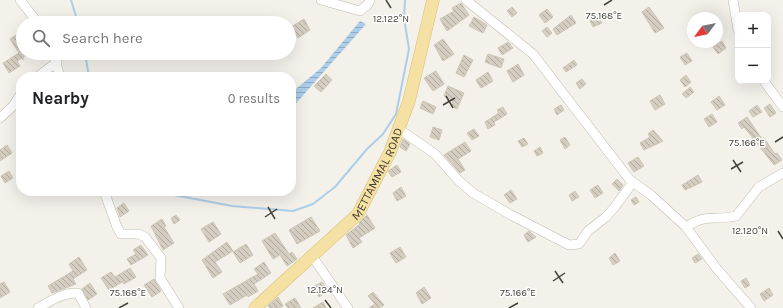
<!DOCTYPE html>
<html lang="en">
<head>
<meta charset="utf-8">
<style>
	:root { --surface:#fff; --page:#f2f2f2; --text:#202124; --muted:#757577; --line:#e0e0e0 }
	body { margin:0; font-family:Karla,sans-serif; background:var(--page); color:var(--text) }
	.controls { position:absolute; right:12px; top:12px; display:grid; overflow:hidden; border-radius:8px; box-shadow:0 4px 16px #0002 }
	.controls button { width:36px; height:36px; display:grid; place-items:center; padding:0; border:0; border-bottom:1px solid var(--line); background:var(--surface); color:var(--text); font:20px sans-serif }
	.compass { position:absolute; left:687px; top:12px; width:36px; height:36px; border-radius:50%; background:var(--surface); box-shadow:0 4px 16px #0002; rotate:238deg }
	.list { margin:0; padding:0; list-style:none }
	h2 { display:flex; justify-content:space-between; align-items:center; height:52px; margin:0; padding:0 16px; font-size:17px }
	h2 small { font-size:13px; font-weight:400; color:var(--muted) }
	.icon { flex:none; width:22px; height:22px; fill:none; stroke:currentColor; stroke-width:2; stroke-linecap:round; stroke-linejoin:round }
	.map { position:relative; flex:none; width:783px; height:308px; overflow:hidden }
	.search { position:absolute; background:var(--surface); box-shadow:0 4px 16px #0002; left:16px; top:16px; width:280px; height:44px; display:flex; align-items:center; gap:10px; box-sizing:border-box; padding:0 14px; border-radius:22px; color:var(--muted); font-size:15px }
	.panel { position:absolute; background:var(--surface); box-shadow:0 4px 16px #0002; left:16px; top:72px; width:280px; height:124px; border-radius:16px }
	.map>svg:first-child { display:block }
</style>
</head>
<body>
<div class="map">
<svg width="783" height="308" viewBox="0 0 783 308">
	<defs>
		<pattern id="water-rules" width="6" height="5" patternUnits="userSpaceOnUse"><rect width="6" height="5" fill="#adcee9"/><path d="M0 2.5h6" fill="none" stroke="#8fa9be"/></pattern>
		<pattern id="building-back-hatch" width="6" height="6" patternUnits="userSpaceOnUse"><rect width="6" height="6" fill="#d4cdc1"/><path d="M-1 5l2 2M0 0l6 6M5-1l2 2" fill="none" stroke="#aea89e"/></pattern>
	</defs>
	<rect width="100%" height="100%" fill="#f3f1ea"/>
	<!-- water -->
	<path fill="url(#water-rules)" d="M360 21 366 24 291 109V93L321 68Z"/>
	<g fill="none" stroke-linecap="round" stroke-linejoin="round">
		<!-- stream -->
		<path stroke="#adcee9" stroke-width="2" d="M71 0 78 23
			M85 53 89 77
			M153 191 232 206 293 211 313 204 335 187 367 149 383 134 396 114 409 49 404 18 405 0"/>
	</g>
	<!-- building -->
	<path fill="url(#building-back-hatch)" stroke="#cec6b5" d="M461 3 469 15 447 31 440 19 454 11 452 8Z
		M512 7 517 13 512 17 507 11Z
		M649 7 664 28 655 33 642 12Z
		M547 9 553 17 545 23 539 15Z
		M571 15 576 23 557 35 553 29Z
		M598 16 602 23 593 27 590 20Z
		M474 17 487 25 483 33 469 26Z
		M304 19 310 30 298 38 291 27Z
		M547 27 552 33 547 37 542 31Z
		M16 35 23 45V53H30L23 57V60L22 58 17 61 20 66 9 73 3 63 19 53 10 39Z
		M443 39 454 54 443 61 434 45Z
		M722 41 726 48 718 54 713 47Z
		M508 42 513 48 502 55 498 48Z
		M687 53 692 61 685 65 680 57Z
		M488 54 504 59 501 68 485 62Z
		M464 55 473 60 464 77 456 73Z
		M574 60 577 65 566 72 563 68Z
		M518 64 524 75 513 82 507 71Z
		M436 71 444 84 433 91 424 78Z
		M488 72 493 81 481 88 476 80Z
		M326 74 332 80 321 92 314 86Z
		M686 75 691 82 685 87 680 80Z
		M582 79 586 84 580 89 576 83Z
		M448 86 464 93 457 109 451 106 453 101 444 96Z
		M690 87 694 92 686 98 682 94Z
		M660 95 665 104 655 110 650 101Z
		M719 96 725 105 717 110 711 102Z
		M423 101 436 107 433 114 420 108Z
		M770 104 776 113 770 117 764 108Z
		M561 105 564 110 557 115 554 109Z
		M757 105 762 112 753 117 749 111Z
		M503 107 507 114 494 122 495 125 488 129 485 122 499 113 497 110Z
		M712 114 717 122 709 127 704 119Z
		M747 117 762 139 764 138 775 154 777 153 782 160 774 165 744 127 742 129 738 123Z
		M433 127 442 130 439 140 430 137Z
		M474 129 479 136 472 140 467 133Z
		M653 130 663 141 644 150 640 143 650 137 648 134Z
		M565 137 570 145 565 149 560 140Z
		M524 138 528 144 522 147 518 141Z
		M403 139 410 144 406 151 400 147Z
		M465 142 471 151 458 159 465 170 460 173 444 155Z
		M7 145 12 153 0 161V150Z
		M540 147 543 153 537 156 534 151Z
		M638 157 644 166 634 172 628 163Z
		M397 165 401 172 392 177 388 171Z
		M9 171 13 178 5 183 1 176Z
		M698 175 702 182 685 190 682 185Z
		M617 179 623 185 619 191 612 184Z
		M598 185 603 193 595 198 590 190Z
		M401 187 406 196 397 201 393 193Z
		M511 190 517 199 510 203 504 195Z
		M575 191 579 197 572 201 569 195Z
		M636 197 639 202 634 205 631 200Z
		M124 203 129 211 120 217 117 208Z
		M176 215 180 220 174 224 171 218Z
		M367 215 375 228 359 238 362 242 353 248 346 235 360 224 359 223Z
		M311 217 320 231 297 244 289 230Z
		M162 219 166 226 164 227 174 243 163 250 151 226Z
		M213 222 221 234 209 242 201 229Z
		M529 231 536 237 528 242 524 235Z
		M275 233 289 254 292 252 297 259 287 266 280 255 273 259 262 241Z
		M227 242 233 251 215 262 222 272 213 278 202 260Z
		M246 244 253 255 240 263 233 252Z
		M141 245 148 255 131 265 127 259 136 254 133 250Z
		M400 247 406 257 396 263 390 253Z
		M615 253 620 261 613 265 609 258Z
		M698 254 702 259 695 263 692 258Z
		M79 257 87 270 73 279 76 284 52 293 48 286 73 271 69 264Z
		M264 262 271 273 254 284 258 291 248 297 247 295 230 305 223 294 258 274 254 269Z
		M130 268 136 277 124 284 122 282 109 290 101 278 111 272 115 277Z
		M746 278 750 285 745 288 741 281Z
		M154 279 161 291 152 297 144 285Z
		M4 282 10 292 0 298V284Z
		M322 282 328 291 319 297 313 287Z
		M90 283 97 294 88 300 82 289Z
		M424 287 431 298 422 304 416 293Z
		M769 288 773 295 764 301 760 294Z
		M373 292 384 305 379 308H369L375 304 368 296Z
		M278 297 283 306 280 308H270L268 306Z
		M295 298 301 308H288L285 304Z
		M323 302 326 308H313Z"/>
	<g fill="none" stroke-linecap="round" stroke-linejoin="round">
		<defs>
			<path id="minor" d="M20 0 38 23
				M321 0 360 11 368 4 370 0
				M466 0 533 54 630 180 651 195 686 227 717 269 751 308
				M733 0 738 30
				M53 53 60 77
				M37 77 57 62
				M764 81 783 107
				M0 118 13 106 21 94
				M399 129 435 154 458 180 473 193 511 215 569 245 579 244 588 231 606 217 614 208 633 182
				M104 191 117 227 121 234H138L145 237 161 258 160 278 179 308
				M686 227C708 213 715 221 736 216L759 187 783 173
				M312 256 348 308
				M38 308C50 301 64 292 78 293L86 308"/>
			<g id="major">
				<path id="s1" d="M255 308 358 214 390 152 409 101 433 0"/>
			</g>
		</defs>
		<!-- minor casing -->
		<use href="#minor" stroke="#beb9ae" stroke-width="10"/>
		<!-- major casing -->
		<use href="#major" stroke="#d8bf74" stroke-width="13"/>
		<!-- minor -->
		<use href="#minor" stroke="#fff" stroke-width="9"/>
		<!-- major -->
		<use href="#major" stroke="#f4e1a3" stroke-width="12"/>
	</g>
	<!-- ticks -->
	<path fill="none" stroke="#474239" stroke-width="1.5" d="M386 0 391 8M604 5 612 0M446 96 453 108M443 105 455 98M775 142 783 137M733 160 741 172M731 169 743 162M268 207 275 219M265 217 277 209M778 231 783 239M555 271 563 283M553 281 565 273M325 300 331 308M119 308 128 303M509 308 518 303"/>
	<g text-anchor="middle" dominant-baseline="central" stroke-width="3" stroke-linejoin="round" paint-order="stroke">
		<!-- street labels -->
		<g font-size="12" fill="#474239" stroke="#fff">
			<text stroke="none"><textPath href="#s1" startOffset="184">METTAMMAL ROAD</textPath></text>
		</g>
	</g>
	<g font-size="10" text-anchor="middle" fill="#474239" stroke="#fff" stroke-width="3" stroke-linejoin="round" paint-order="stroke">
		<text x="604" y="19">75.168°E</text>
		<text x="391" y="22">12.122°N</text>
		<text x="747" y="146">75.166°E</text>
		<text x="750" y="234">12.120°N</text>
		<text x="325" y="293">12.124°N</text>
		<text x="128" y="296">75.168°E</text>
		<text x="518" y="296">75.166°E</text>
	</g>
</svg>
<div class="controls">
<button>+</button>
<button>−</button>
</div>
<svg class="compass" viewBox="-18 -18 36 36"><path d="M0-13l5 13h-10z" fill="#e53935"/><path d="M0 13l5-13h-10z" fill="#757577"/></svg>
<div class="search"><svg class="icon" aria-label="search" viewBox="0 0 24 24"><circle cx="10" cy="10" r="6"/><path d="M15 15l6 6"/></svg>Search here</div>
<section class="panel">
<h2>Nearby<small>0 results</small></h2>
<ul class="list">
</ul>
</section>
</div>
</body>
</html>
